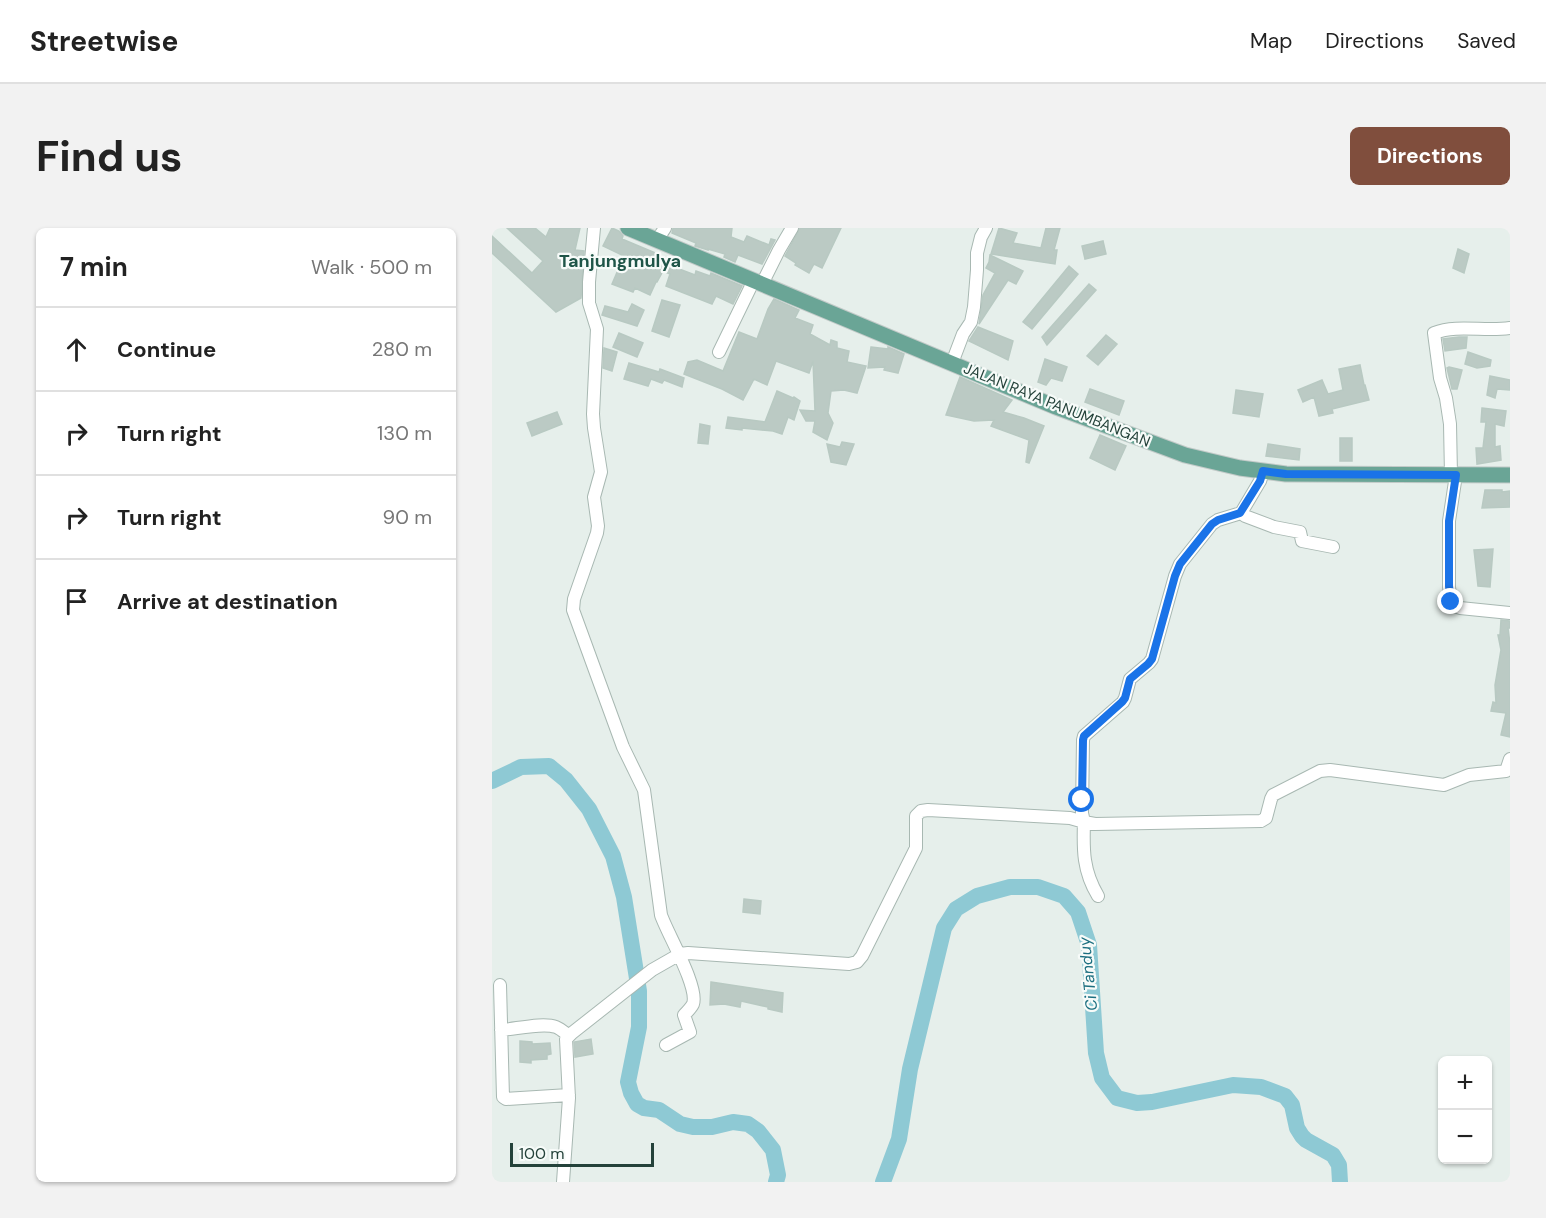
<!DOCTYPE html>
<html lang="en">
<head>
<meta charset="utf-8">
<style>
	:root { --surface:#fff; --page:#f2f2f2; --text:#222; --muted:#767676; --line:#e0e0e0; --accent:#804e3d }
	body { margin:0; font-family:"DM Sans",sans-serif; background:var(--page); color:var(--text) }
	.controls { position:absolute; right:18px; bottom:18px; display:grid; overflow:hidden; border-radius:9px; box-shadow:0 2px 4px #0004 }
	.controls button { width:54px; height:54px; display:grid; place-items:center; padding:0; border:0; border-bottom:2px solid var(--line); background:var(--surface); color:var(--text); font:30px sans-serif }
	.scale { position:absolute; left:18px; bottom:15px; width:144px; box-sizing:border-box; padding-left:6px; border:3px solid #24423a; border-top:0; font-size:16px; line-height:21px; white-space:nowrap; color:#24423a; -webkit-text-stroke:4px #f7fbf9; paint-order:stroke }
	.stop { position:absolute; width:18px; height:18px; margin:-14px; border:4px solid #1a73e8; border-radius:50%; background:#fff }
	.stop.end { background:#1a73e8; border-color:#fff; box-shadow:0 2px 6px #0008 }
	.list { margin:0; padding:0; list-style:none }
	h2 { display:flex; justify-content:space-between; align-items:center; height:78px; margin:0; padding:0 24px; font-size:26px }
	h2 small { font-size:20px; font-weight:400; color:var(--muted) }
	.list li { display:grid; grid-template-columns:39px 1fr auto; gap:18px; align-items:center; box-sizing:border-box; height:84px; padding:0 24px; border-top:2px solid var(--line) }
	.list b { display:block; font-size:22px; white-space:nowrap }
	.list em { font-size:20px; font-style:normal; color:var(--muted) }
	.icon { flex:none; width:33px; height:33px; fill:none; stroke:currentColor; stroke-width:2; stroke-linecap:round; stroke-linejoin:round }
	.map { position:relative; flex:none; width:1018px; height:954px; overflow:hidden; border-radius:9px }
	header { display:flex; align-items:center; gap:36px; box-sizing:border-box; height:84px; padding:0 30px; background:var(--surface); border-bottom:2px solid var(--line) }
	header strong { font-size:28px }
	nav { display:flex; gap:33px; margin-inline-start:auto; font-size:21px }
	.intro { display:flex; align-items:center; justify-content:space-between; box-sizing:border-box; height:144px; padding:0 36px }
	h1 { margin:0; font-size:42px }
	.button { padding:15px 27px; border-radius:9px; background:var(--accent); color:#fff; font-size:21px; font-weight:700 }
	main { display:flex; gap:36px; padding:0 36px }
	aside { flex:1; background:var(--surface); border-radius:9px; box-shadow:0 2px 4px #0004 }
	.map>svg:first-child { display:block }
</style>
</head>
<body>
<header>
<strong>Streetwise</strong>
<nav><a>Map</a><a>Directions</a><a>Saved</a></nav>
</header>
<div class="intro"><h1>Find us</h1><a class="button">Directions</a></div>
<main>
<aside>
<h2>7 min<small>Walk · 500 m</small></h2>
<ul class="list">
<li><svg class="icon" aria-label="ahead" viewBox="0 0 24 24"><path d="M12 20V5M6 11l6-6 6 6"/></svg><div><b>Continue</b></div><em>280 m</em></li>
<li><svg class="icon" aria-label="right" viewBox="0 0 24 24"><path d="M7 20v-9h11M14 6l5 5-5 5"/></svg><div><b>Turn right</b></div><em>130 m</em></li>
<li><svg class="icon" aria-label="right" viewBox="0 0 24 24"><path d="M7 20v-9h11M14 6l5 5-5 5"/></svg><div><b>Turn right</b></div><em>90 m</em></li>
<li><svg class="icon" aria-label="arrive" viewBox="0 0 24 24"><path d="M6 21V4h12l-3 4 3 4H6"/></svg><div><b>Arrive at destination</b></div></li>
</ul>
</aside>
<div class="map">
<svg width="1018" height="954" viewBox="0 0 1018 954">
	<rect width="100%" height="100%" fill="#e6efeb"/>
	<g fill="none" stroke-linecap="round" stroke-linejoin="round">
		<!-- river -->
		<path stroke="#8ec9d4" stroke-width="16" d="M0 553 29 539 57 538 74 552 97 581 121 628 132 669 147 763V799L136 854 139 865 145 876 152 880 167 882 188 896 201 899H220L241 894 256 896 266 903 281 922 286 947 284 954
			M391 954 407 911 418 841 452 700 464 681 485 668 518 659H546L572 668 586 684 597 717 604 825 610 850 625 870 645 875 660 874 741 857 769 859 793 868 800 877 805 900 810 908 814 912 841 927 847 937 848 954"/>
	</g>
	<!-- building -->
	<path fill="#bbcac4" stroke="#b8c9c2" stroke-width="1.5" d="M15 0H43L54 9 58 0H88L83 22 92 23 89 70 64 84 0 25V8L40 45 51 33Z
		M120 0 127 3 131 8 130 11 168 27 166 33 203 47 204 43 218 48 219 45 250 58 241 76 224 68 220 76 174 58 178 46 171 43 165 54H164L158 67 143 60 141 64 120 56 132 28 111 18Z
		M181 0H240L239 9 252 14 255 8 277 17 279 11 283 12 270 36 246 27 243 34 232 29 233 26 216 21V22L203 18 204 15 180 5Z
		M308 0H349L330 40 322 36 317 45 303 37 304 35 293 28Z
		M507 0 525 5 521 15 549 20 554 0H568L562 22H565L563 36 499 26Z
		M611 13 614 26 593 31 590 18Z
		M966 21 977 26 972 45 961 40Z
		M498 27 531 43 524 56 516 52 487 96 491 67 503 45 494 40 497 34Z
		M577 38 586 46 540 101 531 94Z
		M597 56 604 62 555 117 550 109Z
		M282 71 307 82 303 90 321 97 318 106 338 117 339 112 345 114V120L357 123 355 134 374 138 365 165 352 162 339 163 336 185 341 195 335 212 321 204 323 193H314L308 182 323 183 321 133 317 145 284 133 275 157 262 151 251 172 230 161 192 146 196 134 205 132 231 143 247 104 265 111 276 81Z
		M170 72 188 77 177 109 160 103Z
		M140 76 152 82 145 98 110 87 113 78 136 84Z
		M486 99 521 113 516 132 477 113Z
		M127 105 151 115 145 129 121 119Z
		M614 107 625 116 606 137 595 128Z
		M967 109H975L974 120 953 123 951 111Z
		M379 119 396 121V119L412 126 406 145 392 142 393 139 376 140Z
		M112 120 125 124 120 143 111 140Z
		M976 124 999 132 998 138 985 140 973 136Z
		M553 131 575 139 570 153 559 150 554 157 546 154Z
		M137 135 167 144 168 141 192 150 190 159 172 152 170 155 159 151 156 158 132 151Z
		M868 137 872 157H873L877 172 840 181 841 185 827 188 822 169 811 174 806 162 830 152 836 166 851 162 847 141Z
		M957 139 970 142 965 161H960L955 140Z
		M998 148 1018 152V162L1005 161 1003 170 995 167Z
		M468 149 520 172 511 184 532 190 552 198 537 235 534 234 537 212 499 198 502 192 482 193 454 187Z
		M598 161 632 173 627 187 593 174Z
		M744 162 771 166 767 189 741 185Z
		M285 163 301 170 302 169 308 173 302 192 296 189 290 206 281 203 250 200V202L234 200 236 189 273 194Z
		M990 180 1014 183 1012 198 1003 196V219L1008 218 1009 232 985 236 984 220H991L994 194H989Z
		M65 184 70 196 40 208 35 195Z
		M208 196 218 198 216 216 206 215Z
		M608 207 634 218 623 242 598 230Z
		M848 210H860V233H848Z
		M350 214 362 216 354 237 339 234 335 216 348 219Z
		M776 216 808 221 807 232 774 228Z
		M993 262H1010V264L1018 263V279L990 280Z
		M1001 321 998 359 986 358 982 322Z
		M1009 392 1018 393V400H1016L1018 416V509L1009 507 1014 485 999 483 1001 474 1004 475 1003 457 1009 422 1006 407H1008Z
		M252 671 269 673 268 686 251 684Z
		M219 754 291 765 290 784 276 781V779L249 773 248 779 232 776 218 777Z
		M99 811 101 826 83 829 82 814Z
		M28 813 40 814V816L58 815 59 826 55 827V831L39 832V835L28 834Z"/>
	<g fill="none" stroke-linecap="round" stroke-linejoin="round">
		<defs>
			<path id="minor" d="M102 0 97 54V75L105 101 101 186 102 200 109 244 102 269 106 298 105 305 82 371 81 382 131 519 152 562 169 687C175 705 207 759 201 776 199 780 195 784 192 787L198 804 174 817
				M165 12 173 0
				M270 56 287 22 300 0
				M227 124 262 52
				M460 135 471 106 479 94 482 79 485 42V25L489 9 494 0
				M771 244 768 253 749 285 753 288 782 299 808 304 810 313 841 319
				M959 247 958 196 954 170 948 150 942 105C966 96 993 104 1018 100
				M964 247 957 293V359L959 374 960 377 968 380 1018 385
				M606 668C591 643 591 622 592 594L603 596 769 593 774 590 779 571 781 567 828 543 838 542 952 557 977 547 1014 543 1018 531
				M8 757 11 869 14 871 77 867
				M9 802C24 801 51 794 64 799 69 801 73 805 77 808
				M71 954 77 870 74 811 80 805 160 742 188 726 196 725 357 736 365 734 370 728 424 620V588L429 583 436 582 578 590 592 594 590 585 591 512 592 508 631 474 633 470 638 451 657 435 660 431 683 348 688 336 720 296 726 292 749 285"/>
			<path id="major" d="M136 0 564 179 693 227 748 240 794 246 1018 247"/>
		</defs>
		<!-- minor casing -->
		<use href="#minor" stroke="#a8b8b2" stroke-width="14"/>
		<!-- major casing -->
		<use href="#major" stroke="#c2cac8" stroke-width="17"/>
		<!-- minor -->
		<use href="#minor" stroke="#fff" stroke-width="12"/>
		<!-- major -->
		<use href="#major" stroke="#6aa596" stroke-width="15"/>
	</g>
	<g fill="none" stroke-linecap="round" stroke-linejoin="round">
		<!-- route -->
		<path stroke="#1a73e8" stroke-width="8" d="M590 572 591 512 592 508 630 474 633 470 638 451 656 436 660 431 683 348 688 336 720 296 726 292 748 285 768 253 771 243 794 246 964 247 957 293V358L959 374"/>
	</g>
	<g text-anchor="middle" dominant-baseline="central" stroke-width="4.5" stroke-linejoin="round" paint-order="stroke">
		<!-- street labels -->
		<g font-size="15" fill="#24423a" stroke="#f7fbf9">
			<text transform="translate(565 177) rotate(22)">JALAN RAYA PANUMBANGAN</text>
		</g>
		<!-- water labels -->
		<g font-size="16" font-style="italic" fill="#1c6f80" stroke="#f7fbf9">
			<text transform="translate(596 746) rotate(-96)">Ci Tanduy</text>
		</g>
		<!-- quarter labels -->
		<g font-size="18" font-weight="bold" fill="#1f5548" stroke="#f7fbf9">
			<text x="128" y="33">Tanjungmulya</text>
		</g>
	</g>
</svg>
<div class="controls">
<button>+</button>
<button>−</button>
</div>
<div class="scale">100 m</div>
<div class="stop" style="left:590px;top:572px"></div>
<div class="stop end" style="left:959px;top:374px"></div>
</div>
</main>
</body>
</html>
